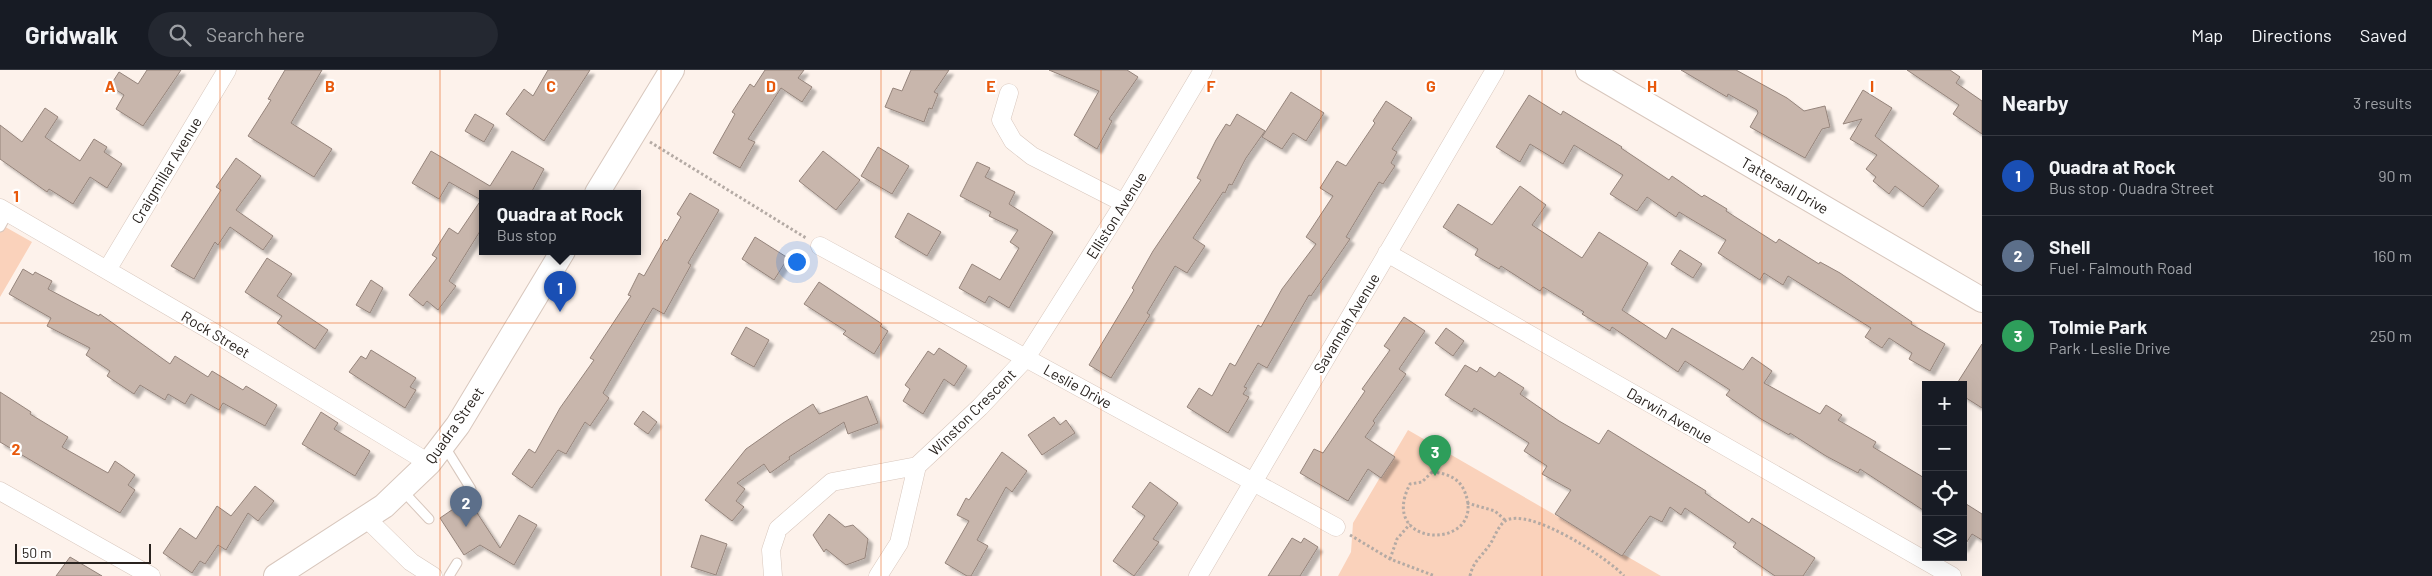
<!DOCTYPE html>
<html lang="en">
<head>
<meta charset="utf-8">
<style>
	:root { --surface:#171b24; --page:#242831; --text:#f1f3f6; --muted:#9ea1a6; --line:#363941; --accent:#db2777 }
	body { margin:0; font-family:Barlow,sans-serif; background:var(--page); color:var(--text) }
	.controls { position:absolute; right:15px; bottom:15px; display:grid; overflow:hidden; border-radius:0px; box-shadow:0 5px 20px #0002 }
	.controls button { width:45px; height:45px; display:grid; place-items:center; padding:0; border:0; border-bottom:1px solid var(--line); background:var(--surface); color:var(--text); font:25px sans-serif }
	.scale { position:absolute; left:15px; bottom:12px; width:136px; box-sizing:border-box; padding-left:5px; border:2px solid #29231f; border-top:0; font-size:14px; line-height:18px; white-space:nowrap; color:#29231f; -webkit-text-stroke:4px #fff; paint-order:stroke }
	.you { position:absolute; left:796px; top:191px; width:18px; height:18px; margin:-12px; border:4px solid #fff; border-radius:50%; background:#1a73e8; box-shadow:0 0 0 8px #1a73e833 }
	.badge { display:grid; place-items:center; width:32px; height:32px; border-radius:50%; background:var(--accent); color:#fff; font-size:16px; font-weight:700 }
	.pin { position:absolute; translate:-50% -41px; filter:drop-shadow(0 1px 2px #0008) }
	.pin::after { content:''; position:absolute; top:26px; width:18px; height:15px; background:inherit; clip-path:polygon(0 0,100% 0,50% 100%) }
	.popup { position:absolute; left:479px; top:120px; width:162px; height:65px; box-sizing:border-box; display:grid; place-content:center; border-radius:0px; background:var(--surface); filter:drop-shadow(0 1px 4px #0005); font-size:16px; white-space:nowrap; color:var(--muted) }
	.popup b { font-size:19px; color:var(--text) }
	.popup::after { content:''; position:absolute; left:50%; top:100%; margin-left:-10px; border:10px solid transparent; border-top-color:var(--surface) }
	.list { margin:0; padding:0; list-style:none }
	h2 { display:flex; justify-content:space-between; align-items:center; height:65px; margin:0; padding:0 20px; font-size:21px }
	h2 small { font-size:16px; font-weight:400; color:var(--muted) }
	.list li { display:grid; grid-template-columns:32px 1fr auto; gap:15px; align-items:center; box-sizing:border-box; height:80px; padding:0 20px; border-top:1px solid var(--line) }
	.list b { display:block; font-size:19px; white-space:nowrap }
	.list p { margin:0; font-size:16px; white-space:nowrap; color:var(--muted) }
	.list em { font-size:16px; font-style:normal; color:var(--muted) }
	.icon { flex:none; width:28px; height:28px; fill:none; stroke:currentColor; stroke-width:2; stroke-linecap:round; stroke-linejoin:round }
	.map { position:relative; flex:none; width:1982px; height:506px; overflow:hidden }
	header { display:flex; align-items:center; gap:30px; box-sizing:border-box; height:70px; padding:0 25px; background:var(--surface); border-bottom:1px solid var(--line) }
	header strong { font-size:24px }
	nav { display:flex; gap:28px; margin-inline-start:auto; font-size:18px }
	.search { width:350px; height:45px; background:var(--page); display:flex; align-items:center; gap:12px; box-sizing:border-box; padding:0 18px; border-radius:28px; color:var(--muted); font-size:19px }
	main { display:flex }
	aside { flex:1; background:var(--surface) }
	.map>svg:first-child { display:block }
</style>
</head>
<body>
<header>
<strong>Gridwalk</strong>
<div class="search"><svg class="icon" aria-label="search" viewBox="0 0 24 24"><circle cx="10" cy="10" r="6"/><path d="M15 15l6 6"/></svg>Search here</div>
<nav><a>Map</a><a>Directions</a><a>Saved</a></nav>
</header>
<main>
<div class="map">
<svg width="1982" height="506" viewBox="0 0 1982 506">
	<defs>
		<filter id="shadow"><feDropShadow dx="4.5" dy="4.5" stdDeviation="1" flood-color="#0004"/></filter>
	</defs>
	<rect width="100%" height="100%" fill="#fdf2eb"/>
	<!-- green -->
	<path fill="#fad2bb" d="M0 154 32 172 0 227Z
		M1408 360 1661 506H1338L1351 482 1353 453Z"/>
	<!-- building -->
	<path fill="#c8b6ac" stroke="#95847b" filter="url(#shadow)" d="M147 0H181L143 56 116 39 124 25 110 16 119 2 138 14Z
		M285 0H322L291 53 332 79 314 107 248 66 271 30 268 29Z
		M548 0H590L544 71 506 44 524 19 533 26Z
		M765 0H804L798 8 812 17 802 32 781 18 748 69 755 72 740 98 713 83 735 44 732 42 750 14 754 17Z
		M911 0H949L934 22 938 24 932 39 929 38 924 52 885 37 893 18 902 21Z
		M1049 0H1127L1138 7 1109 49 1112 51 1097 79 1074 65 1099 21Z
		M1681 0H1736L1787 28 1804 41 1825 36 1830 57 1822 59 1805 88 1750 57 1758 43 1757 40 1728 24 1727 27Z
		M1907 0H1950L1960 7 1956 13 1982 31V64L1953 44 1959 35Z
		M1863 20 1892 38 1875 66 1939 116 1923 137 1895 116 1889 124 1873 111 1876 107 1866 99 1877 85 1850 69 1862 49 1843 54Z
		M1291 22 1324 43 1306 71 1293 63 1282 79 1262 67Z
		M1529 25 1561 45 1563 41 1622 77 1621 78 1669 110 1672 106 1702 127 1704 125 1727 139 1726 141 1776 173 1779 169 1819 194 1820 192 1840 203 1912 252 1911 254 1945 274 1930 301 1909 289 1912 283 1889 268 1882 278 1865 267 1871 258 1788 206 1783 215 1764 203 1760 210 1718 183 1726 170 1679 142 1676 147 1647 127 1637 141 1610 124 1623 105 1574 75 1563 94 1530 74 1520 92 1496 77Z
		M1386 31 1412 48 1392 79 1397 82 1391 93 1395 96 1383 114 1379 112 1346 167 1350 169 1311 226 1309 225 1267 298 1258 293 1244 317 1247 318 1243 324 1249 327 1228 363 1187 337 1199 318 1212 326 1230 293 1235 296 1258 255 1261 257 1282 219 1316 174 1306 167 1333 126 1320 118 1337 91 1346 96 1375 53 1373 51Z
		M45 38 58 47 45 67 80 91 94 69 107 77 104 82 122 94 107 118 90 107 73 134 49 119 47 122 0 89V55L22 72Z
		M475 44 494 55 484 72 465 61Z
		M1237 44 1265 61 1246 88 1232 115 1229 114 1225 123 1223 122 1193 168 1205 176 1187 203 1175 196 1147 243 1150 245 1111 308 1089 295 1134 220 1132 218 1153 181 1201 110 1197 108 1216 70 1226 54 1230 56Z
		M878 77 909 96 892 124 861 106Z
		M431 81 490 116 512 81 544 99 531 123H482V158L449 211 456 216 438 240 427 231 423 236 409 225 437 188 432 185 449 158 458 164 481 130 449 112 439 129 412 113Z
		M823 81 860 110 836 140 799 111Z
		M236 88 261 106 236 140 273 166 263 180 230 157 218 175 215 172 194 209 171 196 221 120 216 117Z
		M977 92 990 98 985 107 1015 122 1009 134 1053 162 1009 238 989 226 985 233 959 218 972 194 1000 210 1019 178 1010 172 1018 160 989 146 991 142 960 126Z
		M1520 116 1546 135 1532 155 1582 188 1599 162 1648 193 1622 240 1666 269 1672 258 1743 300 1752 287 1772 301 1764 313 1820 344 1826 335 1842 345 1838 350 1876 372 1873 377 1926 409V442L1860 399 1858 403 1826 386 1790 363 1789 365 1761 349 1726 325 1730 320 1685 291 1678 302 1612 257 1610 261 1582 244 1584 242 1543 217 1540 221 1501 196 1499 199 1475 185 1478 179 1443 157 1458 134 1492 155Z
		M690 123 719 140 688 193 691 195 664 244 653 238 603 323 609 328 590 356 585 352 566 384 558 380 532 418 512 404 529 379 535 383 560 338 594 290 590 288 631 226 628 225 639 203 644 206 665 169 667 171 681 147 677 144Z
		M908 143 941 162 927 186 895 167Z
		M755 167 788 188 774 210 742 189Z
		M1680 180 1702 194 1693 208 1671 194Z
		M267 188 292 204 277 226 328 260 315 279 277 253 282 246 245 222Z
		M23 199 33 205 35 202 52 211 48 219 99 246 100 244 170 294 175 286 208 307 212 301 243 320 246 316 277 335 265 356 223 333 219 340 191 324 185 334 168 324 165 330 140 315 134 324 107 306 110 301 86 285 90 278 47 256 51 248 9 224Z
		M371 210 383 218 370 243 356 235Z
		M819 212 882 254 880 256 888 261 874 284 843 264 846 261 804 234Z
		M1404 247 1425 261 1399 299 1406 304 1373 351 1375 353 1365 367 1395 387 1381 408 1368 399 1348 431 1300 403 1314 379 1323 383 1365 321 1362 319 1390 280 1384 276Z
		M746 257 769 270 754 297 731 284Z
		M1446 258 1464 271 1453 286 1435 273Z
		M1982 274V338L1963 326V315H1956Z
		M939 278 967 296 954 316 944 309 923 344 903 331 910 319 905 315 928 281 934 285Z
		M371 280 416 308 410 317 416 320 405 338 349 302 361 286 366 289Z
		M1465 295 1477 302 1480 297 1495 307 1499 302 1524 318 1520 324 1559 351 1599 374 1608 360 1706 421 1705 423 1749 453 1752 448 1815 488 1803 506H1775L1733 477 1736 473 1685 438 1681 445 1670 437 1662 452 1650 446 1622 486 1555 444 1571 420 1542 404 1547 396 1524 381 1529 373 1474 338 1472 342 1445 325Z
		M0 322 31 342 30 344 68 367 62 377 108 403 115 391 135 405 128 415 135 420 120 443 0 372Z
		M867 326 878 353 848 364 844 352 789 387 790 389 770 403 764 394 737 413 745 419 736 431 744 437 732 451 705 430 746 379 783 353 813 334 819 344Z
		M643 341 657 352 648 364 634 354Z
		M321 342 338 353 334 359 370 381 355 406 302 374Z
		M1054 347 1060 355 1066 350 1075 363 1042 385 1028 365Z
		M1002 382 1027 401 1012 422 1006 417 977 470 988 476 971 506H967L945 493 969 451 957 445 966 428 969 430Z
		M1150 412 1178 433 1153 469 1159 472 1134 506 1113 491 1145 446 1132 437Z
		M255 416 274 431 258 451 248 443 226 480 218 475 205 494 200 491 192 503 163 483 180 458 196 469 217 436 231 446Z
		M468 429 500 478 519 445 537 455 514 495 480 475 464 485 440 448Z
		M1963 432 1982 444V470L1972 464 1963 478Z
		M829 444 845 457 853 455 868 469 865 488 846 495 826 479 824 482 813 465Z
		M701 465 727 474 716 505 691 497Z
		M1292 468 1301 473 1304 468 1318 477 1300 506H1268Z
		M70 487 102 506H56Z"/>
	<g fill="none" stroke-linecap="round" stroke-linejoin="round">
		<defs>
			<path id="lane" d="M0 157 8 143
				M445 377 471 419
				M402 420 429 449
				M449 506 457 493"/>
			<path id="street" d="M1009 23 1001 50 1013 71 1032 86 1124 133
				M0 138 208 259 429 393
				M820 176 1336 457
				M1387 183 1952 506
				M107 200 227 0
				M0 421 151 506
				M365 447 411 492 433 506
				M773 506 771 480 778 459 832 412 917 396
				M878 506 899 473 917 396 980 337 1026 288 1124 133 1203 0
				M1198 506 1495 0"/>
			<path id="secondary" d="M1588 0 1982 230
				M597 123 672 0
				M276 506 384 436 429 393 458 355 563 181"/>
		</defs>
		<!-- lane casing -->
		<use href="#lane" stroke="#d8c7bd" stroke-width="11"/>
		<!-- street casing -->
		<use href="#street" stroke="#d8c7bd" stroke-width="19"/>
		<!-- secondary casing -->
		<use href="#secondary" stroke="#d8c7bd" stroke-width="26"/>
		<!-- path -->
		<path stroke="#b4aaa4" stroke-width="3" stroke-dasharray="2.5 2.5" stroke-linecap="butt" d="M650 72 806 168
			M1432 402C1445 403 1458 407 1464 420 1491 481 1375 481 1410 414L1422 412Z
			M1467 433 1495 441 1506 451
			M1350 465 1390 489 1435 506
			M1390 489 1397 469 1410 454
			M1470 506C1473 492 1480 488 1488 477 1494 470 1497 457 1505 451 1528 436 1608 488 1624 506"/>
		<!-- lane -->
		<use href="#lane" stroke="#fff" stroke-width="9"/>
		<!-- street -->
		<use href="#street" stroke="#fff" stroke-width="18"/>
		<!-- secondary -->
		<use href="#secondary" stroke="#fff" stroke-width="24"/>
	</g>
	<!-- grid -->
	<path fill="none" stroke="#e8590c" stroke-width="1" stroke-opacity="0.55" d="M220 0V506M440 0V506M661 0V506M881 0V506M1101 0V506M1321 0V506M1542 0V506M1762 0V506M0 253H1982"/>
	<g text-anchor="middle" dominant-baseline="central" stroke-width="4.5" stroke-linejoin="round" paint-order="stroke">
		<!-- street labels -->
		<g font-size="15" fill="#29231f" stroke="#fff">
			<text transform="translate(166 100) rotate(-59)">Craigmillar Avenue</text>
			<text transform="translate(1785 115) rotate(30)">Tattersall Drive</text>
			<text transform="translate(1116 145) rotate(-58)">Elliston Avenue</text>
			<text transform="translate(1346 253) rotate(-59)">Savannah Avenue</text>
			<text transform="translate(216 264) rotate(31)">Rock Street</text>
			<text transform="translate(1078 316) rotate(29)">Leslie Drive</text>
			<text transform="translate(972 342) rotate(-45)">Winston Crescent</text>
			<text transform="translate(1670 345) rotate(30)">Darwin Avenue</text>
			<text transform="translate(454 355) rotate(-55)">Quadra Street</text>
		</g>
	</g>
	<g font-size="16" text-anchor="middle" font-weight="bold" fill="#e8590c" stroke="#fff" stroke-width="4.5" stroke-linejoin="round" paint-order="stroke">
		<text x="110" y="22">A</text>
		<text x="330" y="22">B</text>
		<text x="551" y="22">C</text>
		<text x="771" y="22">D</text>
		<text x="991" y="22">E</text>
		<text x="1211" y="22">F</text>
		<text x="1431" y="22">G</text>
		<text x="1652" y="22">H</text>
		<text x="1872" y="22">I</text>
		<text x="16" y="132">1</text>
		<text x="16" y="385">2</text>
	</g>
</svg>
<div class="controls">
<button>+</button>
<button>−</button>
<button><svg class="icon" aria-label="locate" viewBox="0 0 24 24"><circle cx="12" cy="12" r="6"/><path d="M12 2v4M12 18v4M2 12h4M18 12h4"/></svg></button>
<button><svg class="icon" aria-label="layers" viewBox="0 0 24 24"><path d="M12 4l9 5-9 5-9-5zM3 14l9 5 9-5"/></svg></button>
</div>
<div class="scale">50 m</div>
<div class="you"></div>
<div class="pin badge" style="left:560px;top:242px;background:#1a4fb4">1</div>
<div class="popup"><b>Quadra at Rock</b>Bus stop</div>
<div class="pin badge" style="left:466px;top:457px;background:#5c6f8a">2</div>
<div class="pin badge" style="left:1435px;top:406px;background:#2e9e5b">3</div>
</div>
<aside>
<h2>Nearby<small>3 results</small></h2>
<ul class="list">
<li><span class="badge" style="background:#1a4fb4">1</span><div><b>Quadra at Rock</b><p>Bus stop · Quadra Street</p></div><em>90 m</em></li>
<li><span class="badge" style="background:#5c6f8a">2</span><div><b>Shell</b><p>Fuel · Falmouth Road</p></div><em>160 m</em></li>
<li><span class="badge" style="background:#2e9e5b">3</span><div><b>Tolmie Park</b><p>Park · Leslie Drive</p></div><em>250 m</em></li>
</ul>
</aside>
</main>
</body>
</html>
